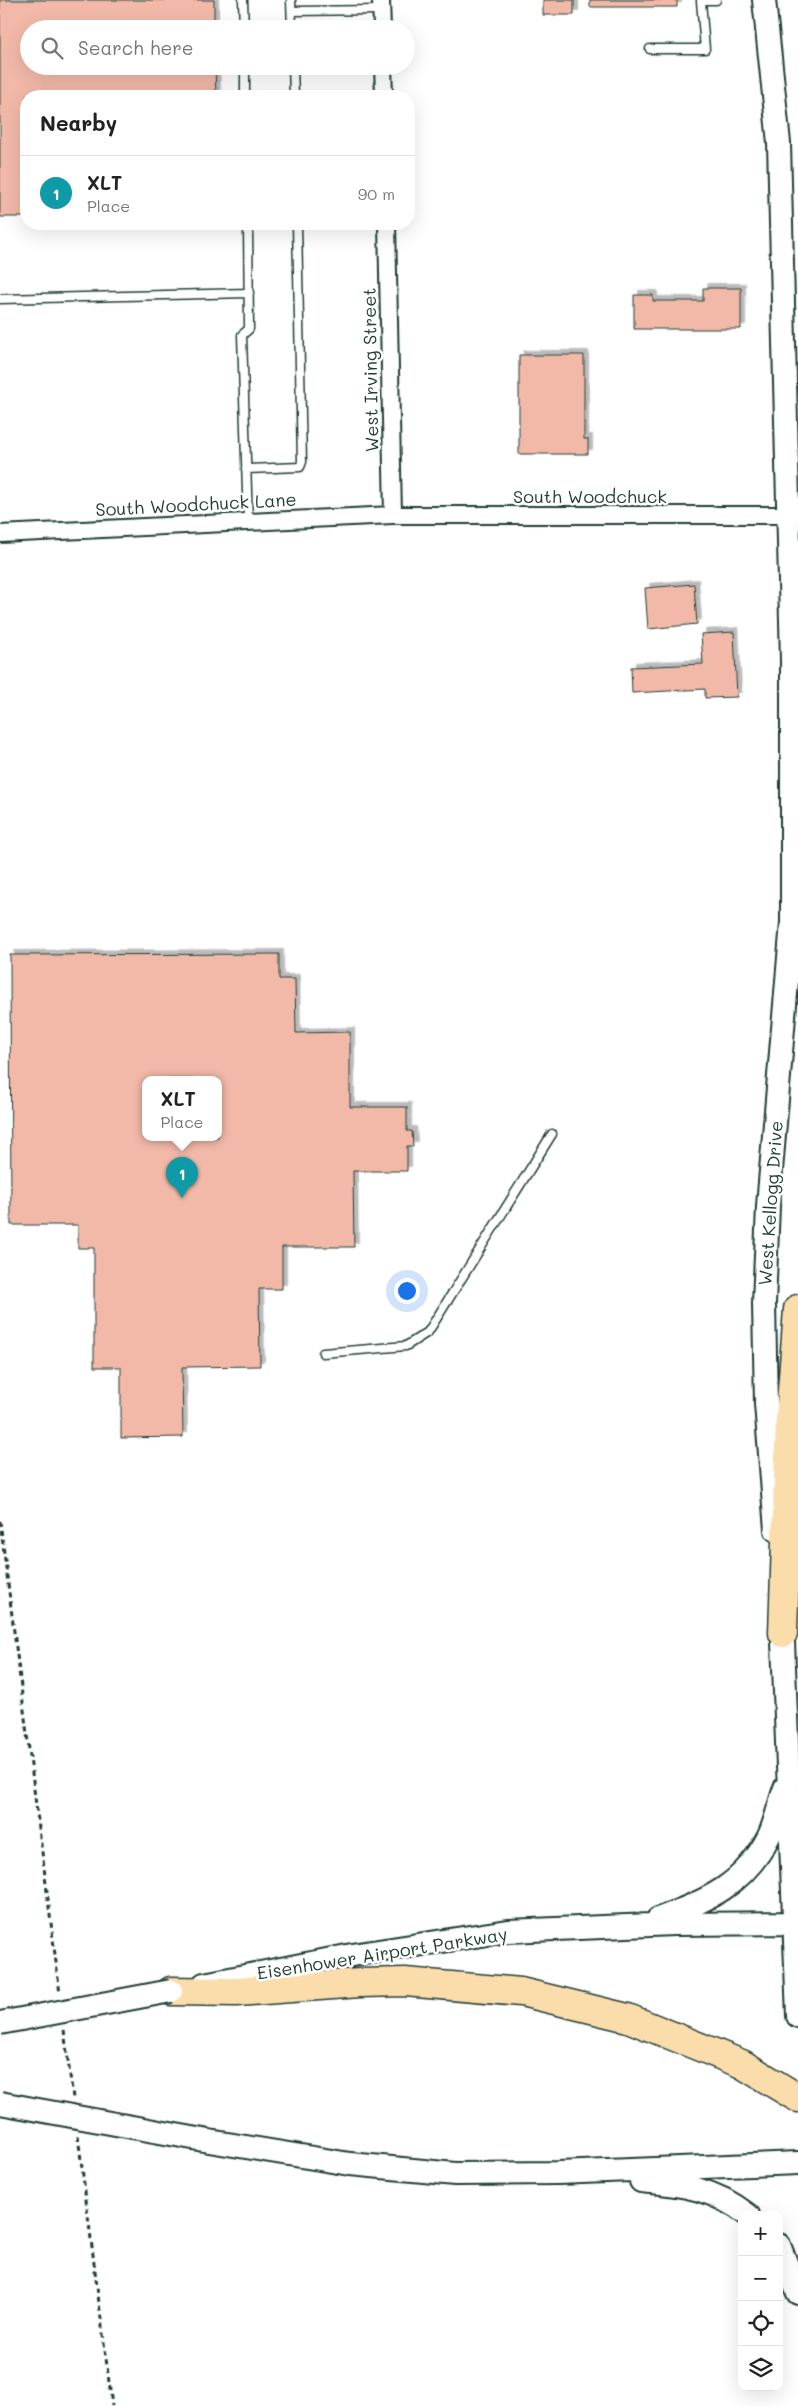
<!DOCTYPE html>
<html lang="en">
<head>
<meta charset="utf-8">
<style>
	:root { --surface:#fff; --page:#f6f6f6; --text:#222; --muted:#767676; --line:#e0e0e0; --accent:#b45309 }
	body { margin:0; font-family:Mali,sans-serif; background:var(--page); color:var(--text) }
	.controls { position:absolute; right:15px; bottom:15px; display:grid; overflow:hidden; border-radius:10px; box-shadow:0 5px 20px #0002 }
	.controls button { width:45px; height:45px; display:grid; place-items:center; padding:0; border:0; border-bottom:1px solid var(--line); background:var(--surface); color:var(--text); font:25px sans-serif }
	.you { position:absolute; left:406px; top:1290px; width:18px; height:18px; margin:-12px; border:4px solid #fff; border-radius:50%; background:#1a73e8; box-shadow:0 0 0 8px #1a73e833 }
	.badge { display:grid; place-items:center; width:32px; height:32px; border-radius:50%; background:var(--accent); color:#fff; font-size:16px; font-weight:700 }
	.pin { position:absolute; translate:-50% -41px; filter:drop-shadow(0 1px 2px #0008) }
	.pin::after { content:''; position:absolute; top:26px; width:18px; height:15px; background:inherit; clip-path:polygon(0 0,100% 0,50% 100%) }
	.popup { position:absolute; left:142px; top:1076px; width:80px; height:65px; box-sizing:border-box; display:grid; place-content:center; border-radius:10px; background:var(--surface); filter:drop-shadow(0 1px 4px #0005); font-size:16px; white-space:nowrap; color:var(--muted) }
	.popup b { font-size:19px; color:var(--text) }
	.popup::after { content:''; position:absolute; left:50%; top:100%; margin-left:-10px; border:10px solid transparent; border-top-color:var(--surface) }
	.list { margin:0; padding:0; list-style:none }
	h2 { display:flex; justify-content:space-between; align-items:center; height:65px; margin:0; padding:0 20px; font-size:21px }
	h2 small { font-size:16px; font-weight:400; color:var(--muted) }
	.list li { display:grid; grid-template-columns:32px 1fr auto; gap:15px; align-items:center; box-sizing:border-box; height:75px; padding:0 20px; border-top:1px solid var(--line) }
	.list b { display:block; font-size:19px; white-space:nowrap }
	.list p { margin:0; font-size:16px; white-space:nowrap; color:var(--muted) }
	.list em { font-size:16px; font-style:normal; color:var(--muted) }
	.icon { flex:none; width:28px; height:28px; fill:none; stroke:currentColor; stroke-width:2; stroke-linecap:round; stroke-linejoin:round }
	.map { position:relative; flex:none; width:798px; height:2406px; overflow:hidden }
	.search { position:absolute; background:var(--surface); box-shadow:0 5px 20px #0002; left:20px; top:20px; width:395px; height:55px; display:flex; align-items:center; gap:12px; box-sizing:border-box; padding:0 18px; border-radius:28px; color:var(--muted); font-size:19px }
	.panel { position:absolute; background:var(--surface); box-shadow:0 5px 20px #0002; left:20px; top:90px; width:395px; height:140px; border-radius:20px }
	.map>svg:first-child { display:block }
</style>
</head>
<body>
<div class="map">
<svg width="798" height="2406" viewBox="0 0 798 2406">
	<defs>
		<filter id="shadow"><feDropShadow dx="4.5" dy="-4.5" stdDeviation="0" flood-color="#0004"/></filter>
	</defs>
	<rect width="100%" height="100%" fill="#fff"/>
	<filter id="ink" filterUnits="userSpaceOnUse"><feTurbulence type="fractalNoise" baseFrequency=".02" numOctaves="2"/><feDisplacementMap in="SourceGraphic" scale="10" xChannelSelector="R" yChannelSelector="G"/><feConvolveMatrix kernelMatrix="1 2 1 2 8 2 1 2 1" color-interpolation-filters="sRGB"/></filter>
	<g filter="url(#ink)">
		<!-- building -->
		<path fill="#f2b9a9" stroke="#1f3d34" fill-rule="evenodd" filter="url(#shadow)" d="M0 0H214V29H29V66H215L216 96H26V217H0Z
			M543 0H574V15H543Z
			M590 0H677V7H590Z
			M703 288H741V329H634V295H653V301H703Z
			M519 355H584V439H588V454H519Z
			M694 584 697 624 648 629 645 588Z
			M734 632 737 697 705 698V689L632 693 631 667 703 664 701 634Z
			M279 954V979H295L296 1033 350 1032V1107H407V1131H412L413 1146H407V1171H353L354 1247H282V1289H259L260 1366 182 1367 183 1437 121 1438V1367H94V1248H78V1225H11L10 955ZM146 1079H218V1137H146Z"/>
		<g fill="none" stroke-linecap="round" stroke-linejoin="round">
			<defs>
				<path id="service" d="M243 0 244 29
					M291 0 292 29
					M701 0H716
					M292 11 382 10
					M650 49H705L701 1
					M245 66V96
					M293 66 294 96
					M0 299 249 293
					M246 469 300 467 302 462 297 224
					M248 522 242 335 249 329 248 224
					M323 1353 406 1346 428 1332 552 1134"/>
				<path id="minor" d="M381 0 382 29
					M383 66 384 96
					M387 224 393 515
					M0 534 393 515H786"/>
				<path id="secondary" d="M764 0 779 143 792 661V922L768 1206 764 1304 766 1404 776 1530
					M782 1617 798 2016
					M658 1919C707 1900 744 1886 769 1836 776 1821 779 1804 785 1788
					M204 1984 352 1955 508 1931 674 1924 798 1923
					M209 2141 350 2164 455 2174 558 2173 798 2163
					M641 2181C684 2185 713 2188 748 2215
					M779 2245 798 2293"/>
				<path id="motorway" d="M783 1633 790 1418 798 1309
					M171 1991 236 1992 360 1983 405 1982 521 1992 628 2018 742 2064 798 2098"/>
			</defs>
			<!-- service casing -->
			<use href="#service" stroke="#1f3d34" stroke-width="11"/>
			<!-- minor casing -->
			<use href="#minor" stroke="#1f3d34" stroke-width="20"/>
			<!-- secondary casing -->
			<use href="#secondary" stroke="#1f3d34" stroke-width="26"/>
			<!-- motorway casing -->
			<use href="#motorway" stroke="#1f3d34" stroke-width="31"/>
			<!-- path -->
			<path stroke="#1f3d34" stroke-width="3" stroke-dasharray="5 4" stroke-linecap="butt" d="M0 1521 60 1994
				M64 2030 73 2098
				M78 2136 112 2406"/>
			<!-- service -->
			<use href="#service" stroke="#fff" stroke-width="8"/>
			<!-- minor -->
			<use href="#minor" stroke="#fff" stroke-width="16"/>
			<!-- secondary -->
			<use href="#secondary" stroke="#fff" stroke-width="22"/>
			<!-- motorway -->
			<use href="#motorway" stroke="#faddab" stroke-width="28"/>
			<defs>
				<path id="secondary-bridge" d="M0 2023 171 1991
					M0 2103 209 2141"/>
			</defs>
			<!-- secondary-bridge casing -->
			<use href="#secondary-bridge" stroke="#1f3d34" stroke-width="26" stroke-linecap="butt"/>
			<!-- secondary-bridge -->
			<use href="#secondary-bridge" stroke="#fff" stroke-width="22"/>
		</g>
	</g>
	<g text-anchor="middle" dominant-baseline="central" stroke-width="5" stroke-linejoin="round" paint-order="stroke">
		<!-- street labels -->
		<g font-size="18" fill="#1f3d34" stroke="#fff">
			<text transform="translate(370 370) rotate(-91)">West Irving Street</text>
			<text x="590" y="496">South Woodchuck</text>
			<text transform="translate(196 504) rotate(-3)">South Woodchuck Lane</text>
			<text transform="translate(770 1203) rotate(-86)">West Kellogg Drive</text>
			<text transform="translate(382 1953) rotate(-9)">Eisenhower Airport Parkway</text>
		</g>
	</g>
</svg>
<div class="controls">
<button>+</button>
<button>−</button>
<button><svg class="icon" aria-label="locate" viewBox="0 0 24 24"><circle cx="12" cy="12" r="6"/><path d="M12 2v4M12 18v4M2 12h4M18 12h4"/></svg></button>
<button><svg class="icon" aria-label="layers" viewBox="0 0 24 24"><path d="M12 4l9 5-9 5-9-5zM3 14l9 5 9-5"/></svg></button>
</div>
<div class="you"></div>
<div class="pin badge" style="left:182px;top:1198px;background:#0f9aa8">1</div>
<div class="popup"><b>XLT</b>Place</div>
<div class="search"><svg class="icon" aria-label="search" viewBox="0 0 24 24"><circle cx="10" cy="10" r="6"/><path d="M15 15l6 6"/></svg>Search here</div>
<section class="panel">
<h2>Nearby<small></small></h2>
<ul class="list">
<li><span class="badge" style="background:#0f9aa8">1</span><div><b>XLT</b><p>Place</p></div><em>90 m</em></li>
</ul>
</section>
</div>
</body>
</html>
